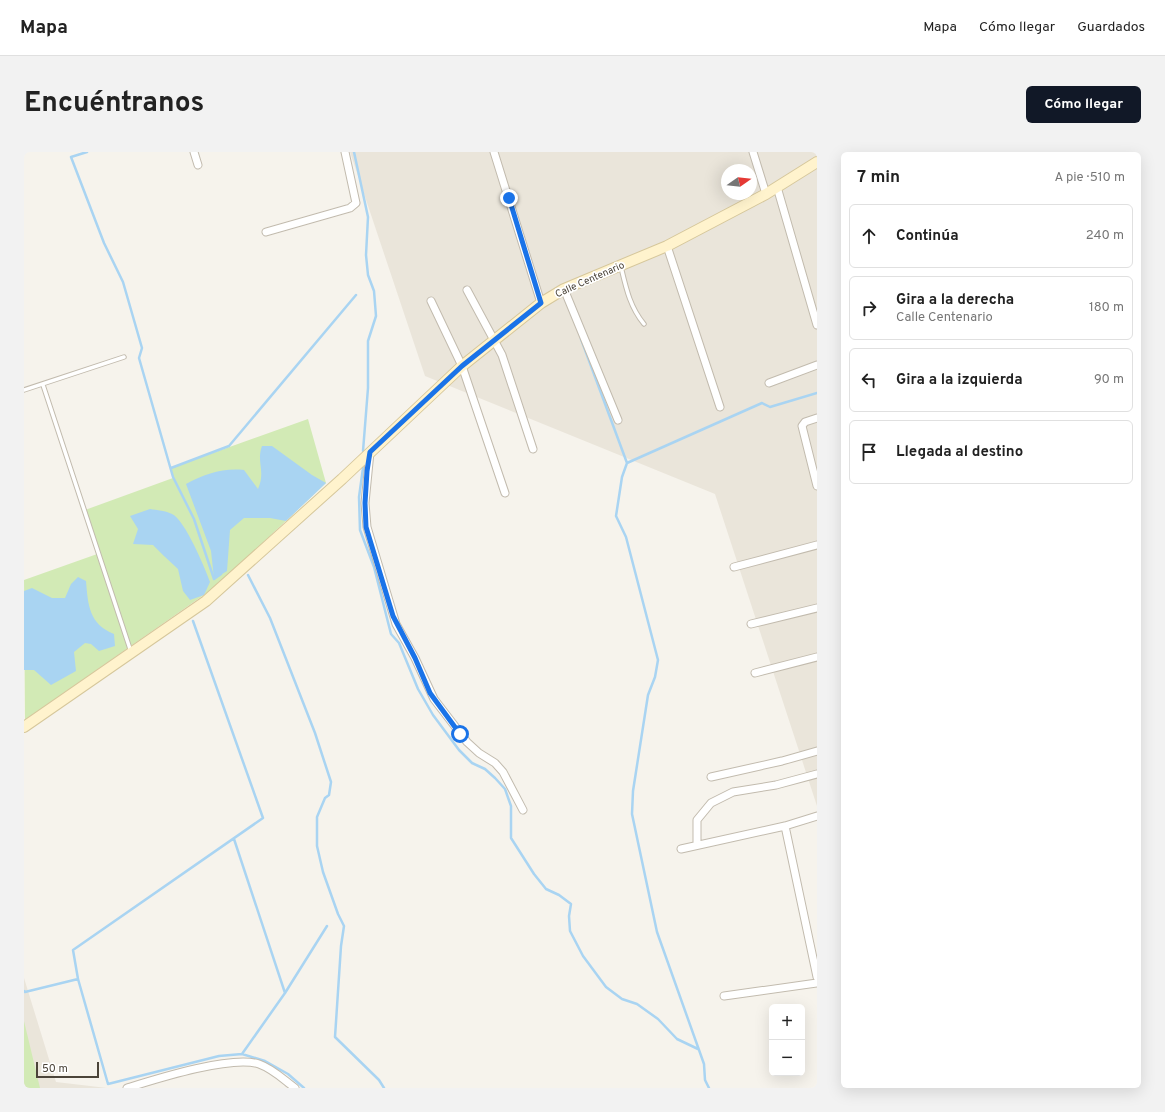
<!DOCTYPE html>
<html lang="es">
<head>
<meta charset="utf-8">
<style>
	:root { --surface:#fff; --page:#f2f2f2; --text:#222; --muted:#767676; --line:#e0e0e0; --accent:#111827 }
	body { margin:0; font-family:Overpass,sans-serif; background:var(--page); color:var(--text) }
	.controls { position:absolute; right:12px; bottom:12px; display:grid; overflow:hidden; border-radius:6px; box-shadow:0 4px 16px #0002 }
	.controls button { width:36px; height:36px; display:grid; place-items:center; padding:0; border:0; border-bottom:1px solid var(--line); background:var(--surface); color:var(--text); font:20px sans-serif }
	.compass { position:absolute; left:697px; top:12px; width:36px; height:36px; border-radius:50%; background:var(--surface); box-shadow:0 4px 16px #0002; rotate:76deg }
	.scale { position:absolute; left:12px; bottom:10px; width:63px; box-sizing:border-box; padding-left:4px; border:2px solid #4b4439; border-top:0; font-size:11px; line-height:14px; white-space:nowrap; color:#4b4439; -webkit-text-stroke:3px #fff; paint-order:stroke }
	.stop { position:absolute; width:12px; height:12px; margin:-9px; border:3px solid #1a73e8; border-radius:50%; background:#fff }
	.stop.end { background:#1a73e8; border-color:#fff; box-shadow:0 1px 4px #0008 }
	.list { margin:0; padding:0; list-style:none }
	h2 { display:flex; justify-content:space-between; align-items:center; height:52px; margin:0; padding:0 16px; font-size:17px }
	h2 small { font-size:13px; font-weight:400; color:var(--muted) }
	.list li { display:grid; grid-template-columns:26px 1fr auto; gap:12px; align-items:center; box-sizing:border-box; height:64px; margin:0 8px 8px; padding:0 8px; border:1px solid var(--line); border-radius:6px }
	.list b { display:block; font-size:15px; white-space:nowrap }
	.list p { margin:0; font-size:13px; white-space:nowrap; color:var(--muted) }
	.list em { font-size:13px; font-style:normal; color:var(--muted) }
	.icon { flex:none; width:22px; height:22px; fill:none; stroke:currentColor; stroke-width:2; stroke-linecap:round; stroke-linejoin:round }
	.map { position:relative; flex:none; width:793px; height:936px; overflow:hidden; border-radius:6px }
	header { display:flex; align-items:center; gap:24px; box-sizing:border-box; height:56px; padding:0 20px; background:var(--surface); border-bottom:1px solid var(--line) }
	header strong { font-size:19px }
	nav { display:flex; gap:22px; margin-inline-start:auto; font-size:14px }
	.intro { display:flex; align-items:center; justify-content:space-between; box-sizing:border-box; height:96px; padding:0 24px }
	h1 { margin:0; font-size:28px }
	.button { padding:10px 18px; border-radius:6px; background:var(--accent); color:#fff; font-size:14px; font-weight:700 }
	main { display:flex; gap:24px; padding:0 24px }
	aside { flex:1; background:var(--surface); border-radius:6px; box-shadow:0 4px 16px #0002 }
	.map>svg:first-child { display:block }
</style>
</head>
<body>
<header>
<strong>Mapa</strong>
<nav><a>Mapa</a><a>Cómo llegar</a><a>Guardados</a></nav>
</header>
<div class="intro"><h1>Encuéntranos</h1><a class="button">Cómo llegar</a></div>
<main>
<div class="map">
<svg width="793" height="936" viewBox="0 0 793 936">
	<rect width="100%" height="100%" fill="#f6f3ec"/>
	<!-- residential -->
	<path fill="#eae5da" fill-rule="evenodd" d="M326 0H793V654L691 342 401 224ZM703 18H727V42H703Z
		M0 826 32 930 83 936H0Z"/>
	<!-- green -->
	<path fill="#d2eab5" d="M284 267 302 331 194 433 1 568 0 428 76 401 61 358 149 326 147 316Z
		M0 869 16 936H0Z"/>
	<!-- water -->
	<path fill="#a9d4f2" d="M238 294H248L288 323 302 331 262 369 246 366H220L206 378 203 419 190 427 187 399 162 332C181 322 198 316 220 318L234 337C242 319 232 310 238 294Z
		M126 357C133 358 142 359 148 362 161 368 181 416 186 430L180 443 166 448 159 439 154 417 140 404 129 393 109 392 114 377 106 364Z
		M54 425 62 429C64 453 65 472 90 482L91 494 75 499 67 492 61 491 50 500 52 519 27 533 10 518H0V439L8 436 28 446H41L47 432Z"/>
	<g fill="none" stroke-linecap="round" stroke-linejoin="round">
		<!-- stream -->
		<path stroke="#a9d4f2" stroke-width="2.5" d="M63 0 47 5 80 91 99 130 118 196 115 206 149 325 170 367 190 427 197 422
			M330 0 344 65 342 103 344 123 350 139 352 164 344 189V236L339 299
			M557 187 603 311 598 325 592 364 602 385 634 508 631 525 624 543 609 639 608 662 633 780 680 912 681 928 685 936
			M603 311 738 251 746 255 793 241
			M147 316 205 294 332 143
			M339 316 335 345 336 378 350 415 367 482 375 491 394 537 409 563 435 598 448 611 461 617 471 626 481 637 487 654V686L510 722 522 737 535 743 547 752 545 764 546 779 559 804 582 835 598 847 613 852 634 867 653 887 674 897
			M224 423 246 466 291 581 307 630 305 643 301 646 293 665V694L299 720 314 762 320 774 317 794 311 885 355 928 360 936
			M210 687 261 841
			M54 827 49 798 239 666 169 469
			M0 839 1 840 54 827 84 932 195 904 218 902 241 909 264 922 280 936
			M218 902 261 841 303 774"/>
		<defs>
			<path id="lane" d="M597 115C602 136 606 155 620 172
				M19 233 107 500
				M0 238 100 205"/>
			<path id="street" d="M170 0 174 13
				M470 0 517 151
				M729 0 742 42
				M753 35 793 173
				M242 80 326 56 332 51 321 0
				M643 94 696 255
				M540 137 594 268
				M443 138 478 203 509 297
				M407 149 438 214 481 341
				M745 231 793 213
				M793 266 781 270 778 274 793 334
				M346 300 341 351 343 375 372 472 391 506 410 547 443 590 455 601 471 611 479 620 499 658
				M710 415 793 393
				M727 472 793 456
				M731 521 793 505
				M687 625 758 609 793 599
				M761 674 793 825
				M673 693V668L687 651 709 640 752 633 793 622
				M657 697 761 674 793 664
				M700 844 793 831
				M103 936C132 927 207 903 235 912 249 917 259 927 271 936"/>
			<path id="secondary" d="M0 575 182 449 318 327 438 214 517 151 540 137 643 94 742 42 793 10"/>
		</defs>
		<!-- lane casing -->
		<use href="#lane" stroke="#c2bbae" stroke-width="5.5"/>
		<!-- street casing -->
		<use href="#street" stroke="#c2bbae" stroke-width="9"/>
		<!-- secondary casing -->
		<use href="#secondary" stroke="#d6c79b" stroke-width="12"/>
		<!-- lane -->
		<use href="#lane" stroke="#fff" stroke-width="3.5"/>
		<!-- street -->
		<use href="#street" stroke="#fff" stroke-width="7"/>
		<!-- secondary -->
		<use href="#secondary" stroke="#fff3cd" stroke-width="10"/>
	</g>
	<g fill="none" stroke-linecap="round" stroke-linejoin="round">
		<!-- route -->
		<path stroke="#1a73e8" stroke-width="5" d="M436 582 406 541 391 506 369 464 342 375 341 351 343 319 346 300 438 214 517 151 485 46"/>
	</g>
	<g text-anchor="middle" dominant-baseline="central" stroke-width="3.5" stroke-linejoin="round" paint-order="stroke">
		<!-- street labels -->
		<g font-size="10" fill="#4b4439" stroke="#fff">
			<text transform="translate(566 128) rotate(-24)">Calle Centenario</text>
		</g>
	</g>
</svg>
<div class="controls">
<button>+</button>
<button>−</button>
</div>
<svg class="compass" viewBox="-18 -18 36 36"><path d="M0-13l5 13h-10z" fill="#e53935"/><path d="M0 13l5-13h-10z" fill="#767676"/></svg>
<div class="scale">50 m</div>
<div class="stop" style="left:436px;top:582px"></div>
<div class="stop end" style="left:485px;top:46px"></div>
</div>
<aside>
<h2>7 min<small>A pie · 510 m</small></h2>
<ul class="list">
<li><svg class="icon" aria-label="ahead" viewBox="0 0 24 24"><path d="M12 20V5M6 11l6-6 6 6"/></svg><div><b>Continúa</b></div><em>240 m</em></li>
<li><svg class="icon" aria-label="right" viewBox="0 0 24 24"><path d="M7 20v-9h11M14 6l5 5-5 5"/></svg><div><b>Gira a la derecha</b><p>Calle Centenario</p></div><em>180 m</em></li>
<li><svg class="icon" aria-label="left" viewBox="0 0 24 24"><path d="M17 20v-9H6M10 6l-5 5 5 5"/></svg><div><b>Gira a la izquierda</b></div><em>90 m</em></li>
<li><svg class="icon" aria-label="arrive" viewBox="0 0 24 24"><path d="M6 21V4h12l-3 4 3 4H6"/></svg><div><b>Llegada al destino</b></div></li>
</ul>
</aside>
</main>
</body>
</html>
